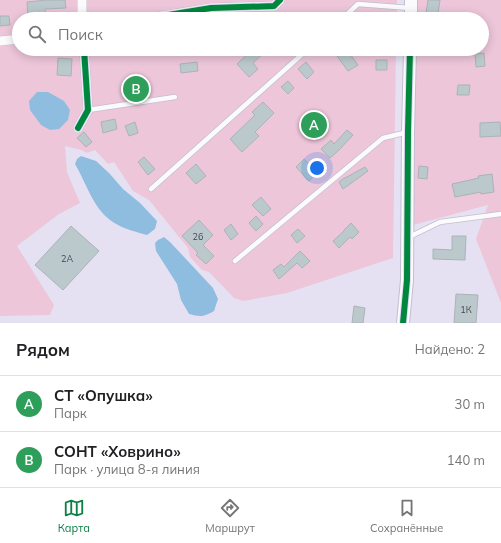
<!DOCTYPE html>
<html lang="ru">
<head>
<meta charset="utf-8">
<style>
	:root { --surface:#fff; --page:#f2f2f2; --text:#202124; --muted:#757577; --line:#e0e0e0; --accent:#0b8043 }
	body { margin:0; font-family:Mulish,sans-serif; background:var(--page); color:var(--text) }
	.you { position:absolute; left:317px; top:168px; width:14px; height:14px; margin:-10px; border:3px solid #fff; border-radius:50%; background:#1a73e8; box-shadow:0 0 0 6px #1a73e833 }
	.badge { display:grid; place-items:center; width:26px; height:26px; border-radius:50%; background:var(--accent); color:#fff; font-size:13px; font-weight:700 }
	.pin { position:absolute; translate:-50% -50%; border:2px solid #fff; box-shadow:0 1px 4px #0006 }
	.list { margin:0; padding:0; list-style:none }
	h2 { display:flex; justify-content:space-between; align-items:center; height:52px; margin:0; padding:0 16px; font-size:17px }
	h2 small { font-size:13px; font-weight:400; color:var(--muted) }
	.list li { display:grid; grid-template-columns:26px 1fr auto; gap:12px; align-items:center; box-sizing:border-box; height:56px; padding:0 16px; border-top:1px solid var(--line) }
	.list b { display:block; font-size:15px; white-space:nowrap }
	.list p { margin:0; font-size:13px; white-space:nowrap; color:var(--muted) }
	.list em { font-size:13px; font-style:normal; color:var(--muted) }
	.icon { flex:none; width:22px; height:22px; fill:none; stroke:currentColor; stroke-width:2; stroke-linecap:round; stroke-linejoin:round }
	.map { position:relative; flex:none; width:501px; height:323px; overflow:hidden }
	.search { position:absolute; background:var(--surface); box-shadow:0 2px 10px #0003; left:12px; right:12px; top:12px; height:44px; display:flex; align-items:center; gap:10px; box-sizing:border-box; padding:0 14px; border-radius:22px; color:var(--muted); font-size:15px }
	.sheet { height:164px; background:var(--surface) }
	nav { display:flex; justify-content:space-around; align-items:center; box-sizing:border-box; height:56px; border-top:1px solid var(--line); background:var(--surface); font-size:11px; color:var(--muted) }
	nav a { display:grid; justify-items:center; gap:2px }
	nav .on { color:var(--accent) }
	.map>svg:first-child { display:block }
</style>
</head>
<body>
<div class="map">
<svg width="501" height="323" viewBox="0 0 501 323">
	<rect width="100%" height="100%" fill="#e6e1f2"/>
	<!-- green -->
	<path fill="#edc6da" d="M0 0H397V19H19V49H396L393 258 287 293 243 301 234 298 209 272 202 270 190 257 188 248 149 200 133 191 114 162 108 164 95 150 87 153 81 150 65 146 67 172 80 203 59 214 17 246 54 305 50 315 0 316Z
		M414 0H501V303L476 239 488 205 413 225 414 49H482V19H414Z"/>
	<!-- water -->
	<path fill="#8fbde0" d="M37 92H48L64 101 70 110 68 120 59 129 50 130 41 125 30 110 29 101Z
		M81 156 96 161 109 173 123 189 140 203 157 221 155 229 147 235C137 232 127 230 118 225 94 213 88 186 75 164L77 159Z
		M164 237 170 242 213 288 218 299 214 311C204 317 200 317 189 314L181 300 177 284 156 251 155 243 158 240Z"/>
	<!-- building -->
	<path fill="#bbc9cd" stroke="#aab3b8" d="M47 0H65L66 8 45 9 46 16 28 18 27 2Z
		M428 0H440L438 14 426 13Z
		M0 16H9L10 25 0 26Z
		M253 49H268L253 63 258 69 249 77 237 64Z
		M347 50 358 65 348 71 337 56Z
		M484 53 485 66 476 67 475 54Z
		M58 58 72 59 71 76 57 75Z
		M376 60H387V70H376Z
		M197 62 198 71 181 73 180 64Z
		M306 62 314 72 307 79 298 69Z
		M288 81 294 88 288 94 281 87Z
		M458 85H470L469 95H457Z
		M263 102 274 113 255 132 259 136 242 152 230 139 255 115 252 112Z
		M115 119 117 129 103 133 101 122Z
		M135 122 138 133 129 136 125 126Z
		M500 122 501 136 480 137V123Z
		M347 130 353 135 338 151 330 158 321 149 331 140 334 144Z
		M84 132 92 142 86 147 77 138Z
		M144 157 155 169 148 175 138 162Z
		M304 159 317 173 309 181 296 167Z
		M196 164 206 176 196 184 186 173Z
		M419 166 428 167 427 179 418 178Z
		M365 167 368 171 343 189 339 182 344 178H345Z
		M492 174 494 192 481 194V192L455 197 452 184 479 178 478 176Z
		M261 197 271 209 263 216 252 205Z
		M256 216 263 224 256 231 249 223Z
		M199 220 213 235 203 245 214 256 206 264 196 255 198 253 182 236Z
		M351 223 359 232 352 239 350 237 339 248 333 241 344 231V230Z
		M231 224 238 234 231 240 224 230Z
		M71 226 99 251 63 290 35 265Z
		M298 229 305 236 297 243 291 235Z
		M452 236H466L465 260 433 259V249L452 250Z
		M300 251 310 261 302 268 297 263 279 279 273 270 281 264 284 267Z
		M456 294 478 295 476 323H454Z
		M354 306 365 308 363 323H352Z"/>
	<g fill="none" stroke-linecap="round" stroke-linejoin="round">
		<defs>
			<path id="service" d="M342 19 358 4 410 8
				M88 110 175 97
				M151 189 308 49
				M409 237 440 222 501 214
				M235 261 383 138 408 132"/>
			<path id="minor" d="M82 19V0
				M144 19 211 8 274 6 280 0
				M0 41 19 39
				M78 128 88 110 84 49"/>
			<path id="tertiary" d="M411 19V0
				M403 323 407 280 408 132 410 49"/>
		</defs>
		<!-- service casing -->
		<use href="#service" stroke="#c3bfcf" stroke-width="6"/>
		<!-- minor casing -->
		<use href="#minor" stroke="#c3bfcf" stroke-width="10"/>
		<!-- tertiary casing -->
		<use href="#tertiary" stroke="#c3bfcf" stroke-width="14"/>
		<!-- service -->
		<use href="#service" stroke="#fbfafd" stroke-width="4.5"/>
		<!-- minor -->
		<use href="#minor" stroke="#fbfafd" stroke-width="9"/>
		<!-- tertiary -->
		<use href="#tertiary" stroke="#fbfafd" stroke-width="12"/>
		<defs>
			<path id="cycleway" d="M144 19 211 8 274 6 280 0
				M78 128 88 110 84 49
				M403 323 407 280 408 132 410 49"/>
		</defs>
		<!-- cycleway casing -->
		<use href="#cycleway" stroke="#e3dbf8" stroke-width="8"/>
		<!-- cycleway -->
		<use href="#cycleway" stroke="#00873e" stroke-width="6"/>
	</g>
	<g text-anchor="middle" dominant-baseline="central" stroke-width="3.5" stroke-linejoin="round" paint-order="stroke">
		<!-- number labels -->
		<g font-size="9" fill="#454553">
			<text x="198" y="236">26</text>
			<text x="67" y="258">2А</text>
			<text x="466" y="309">1К</text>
		</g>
	</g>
</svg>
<div class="you"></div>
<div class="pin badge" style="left:314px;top:125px;background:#2e9e5b">A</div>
<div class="pin badge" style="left:136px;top:89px;background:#2e9e5b">B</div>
<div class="search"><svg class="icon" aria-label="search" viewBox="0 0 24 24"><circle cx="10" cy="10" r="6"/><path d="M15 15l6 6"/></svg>Поиск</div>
</div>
<section class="sheet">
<h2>Рядом<small>Найдено: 2</small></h2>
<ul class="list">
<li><span class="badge" style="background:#2e9e5b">A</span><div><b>СТ «Опушка»</b><p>Парк</p></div><em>30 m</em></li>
<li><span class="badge" style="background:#2e9e5b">B</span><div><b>СОНТ «Ховрино»</b><p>Парк · улица 8-я линия</p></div><em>140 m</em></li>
</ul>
</section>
<nav>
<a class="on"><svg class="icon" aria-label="map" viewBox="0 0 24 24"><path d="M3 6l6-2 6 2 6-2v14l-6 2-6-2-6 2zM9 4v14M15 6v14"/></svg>Карта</a>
<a><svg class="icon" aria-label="directions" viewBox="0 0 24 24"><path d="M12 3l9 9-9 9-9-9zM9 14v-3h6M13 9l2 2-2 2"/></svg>Маршрут</a>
<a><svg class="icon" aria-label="saved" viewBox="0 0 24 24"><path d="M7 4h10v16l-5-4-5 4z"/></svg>Сохранённые</a>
</nav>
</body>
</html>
